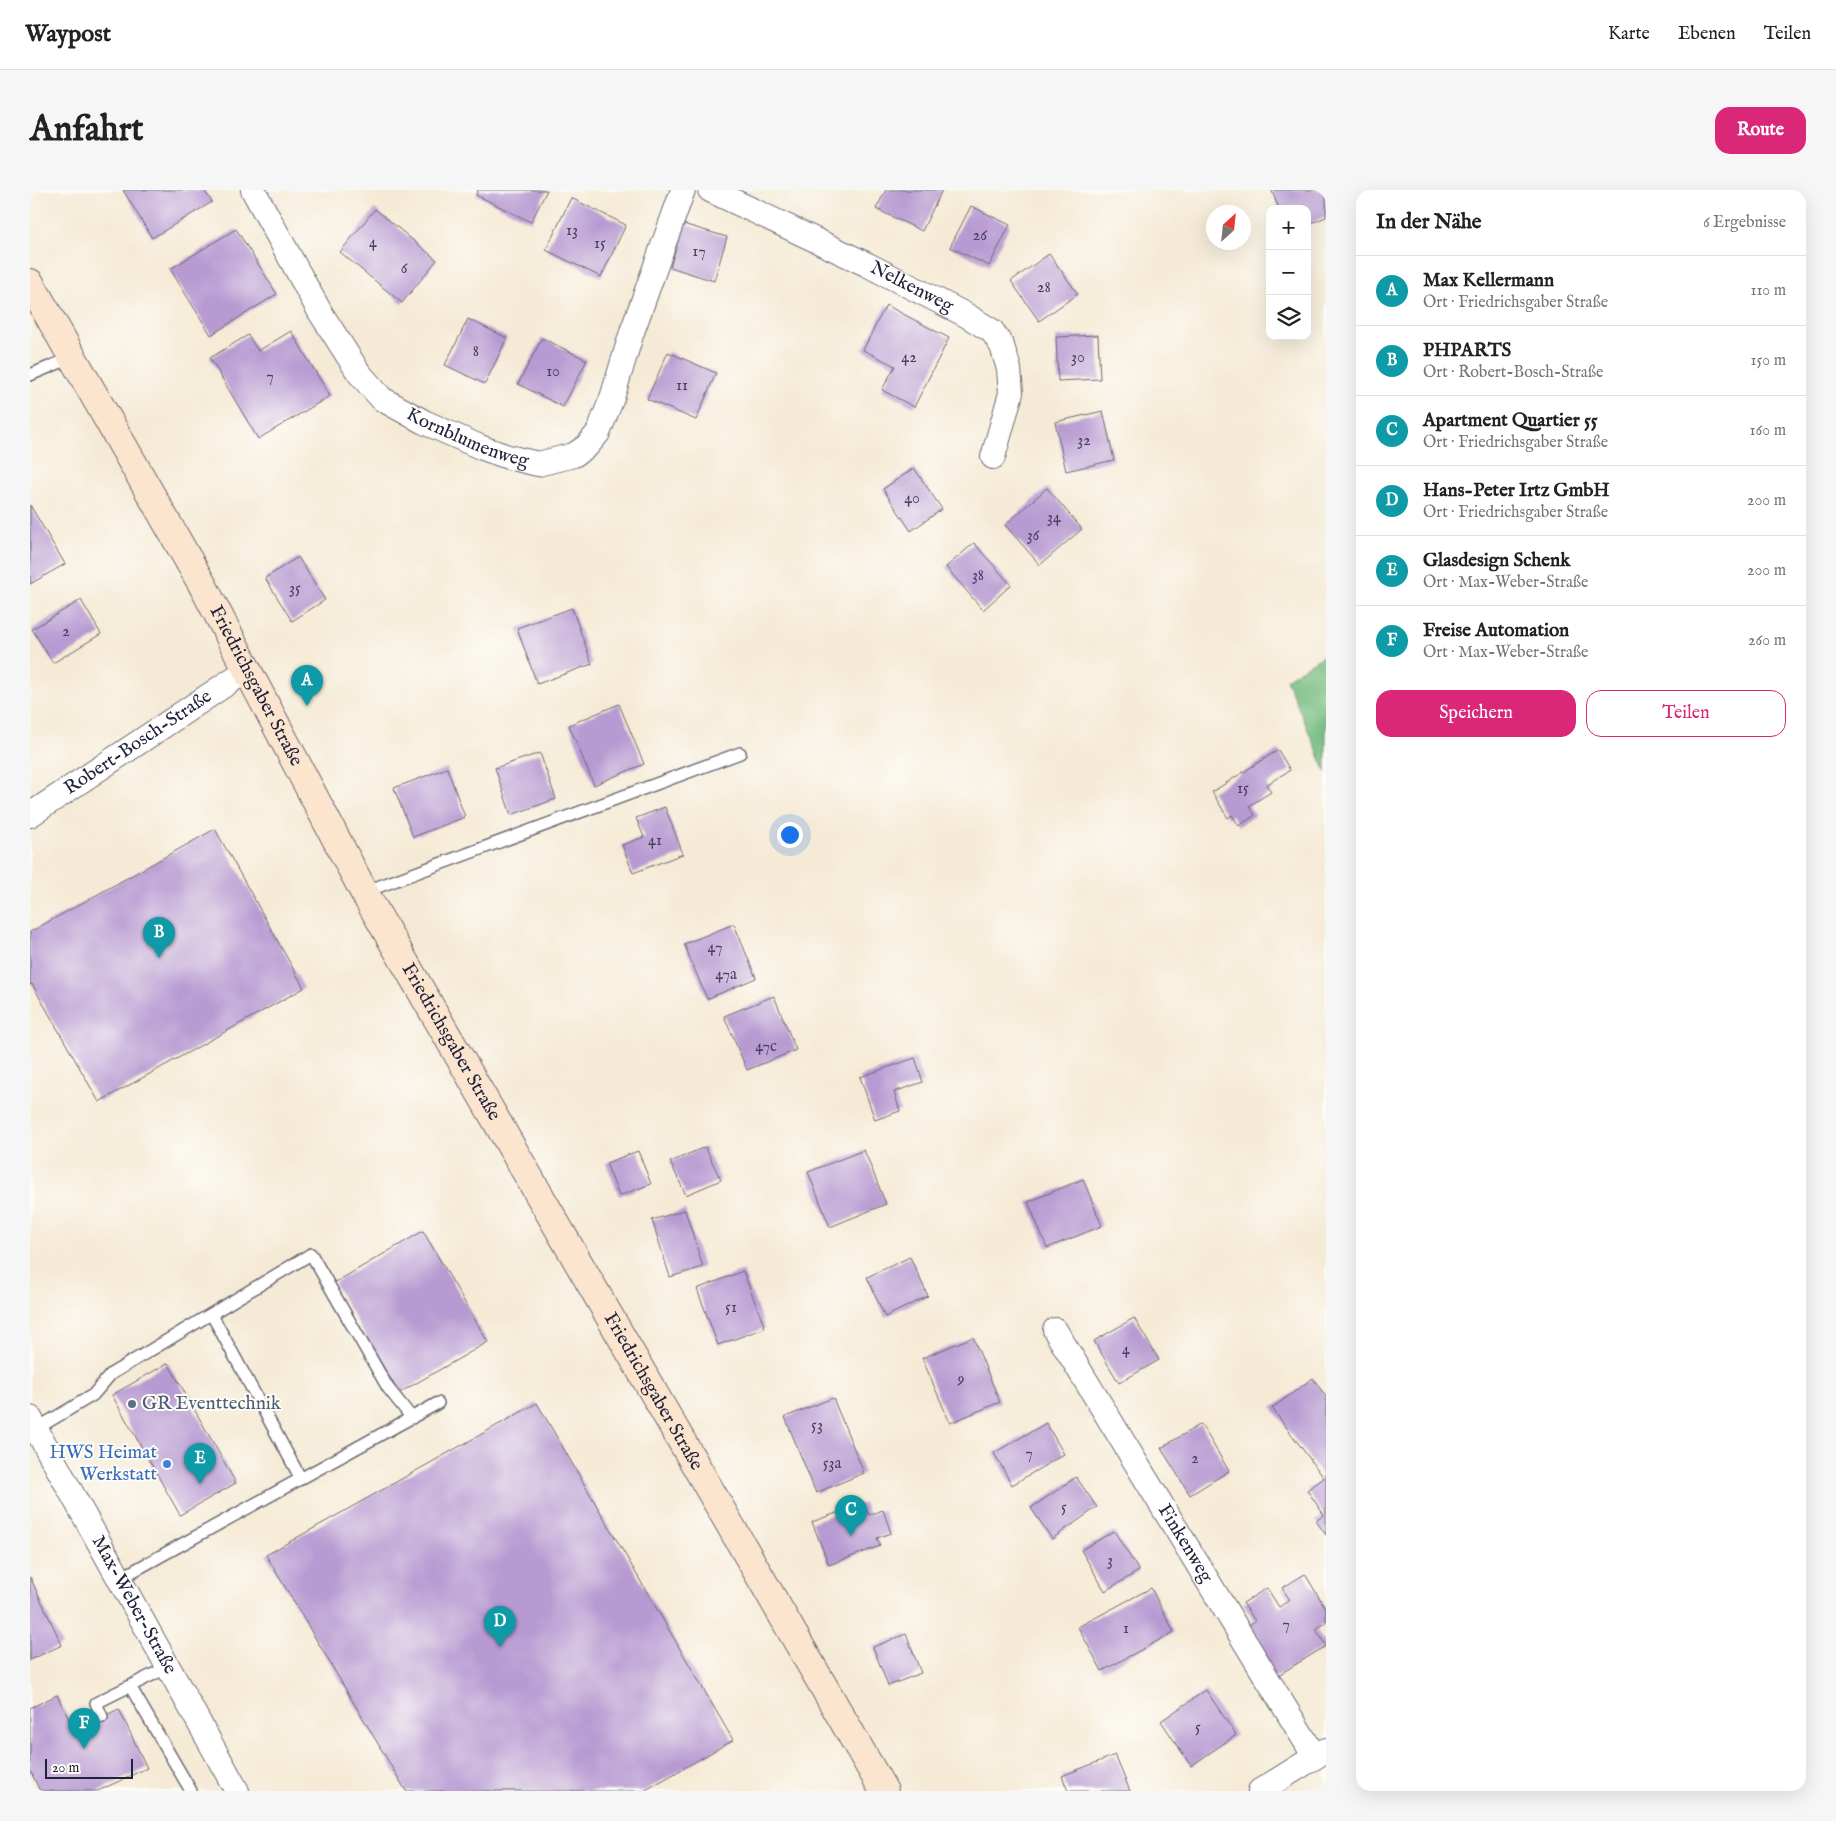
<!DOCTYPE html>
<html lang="de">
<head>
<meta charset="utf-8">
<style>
	:root { --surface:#fff; --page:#f6f6f6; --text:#222; --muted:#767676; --line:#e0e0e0; --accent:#db2777 }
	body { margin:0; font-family:"IM FELL English",serif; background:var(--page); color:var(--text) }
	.controls { position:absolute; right:15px; top:15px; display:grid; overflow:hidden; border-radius:10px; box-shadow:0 5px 20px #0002 }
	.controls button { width:45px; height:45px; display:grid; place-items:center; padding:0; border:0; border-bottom:1px solid var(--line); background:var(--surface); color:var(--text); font:25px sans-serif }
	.compass { position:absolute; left:1176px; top:15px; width:45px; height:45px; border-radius:50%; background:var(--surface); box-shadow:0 5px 20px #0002; rotate:27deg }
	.scale { position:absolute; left:15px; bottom:12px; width:88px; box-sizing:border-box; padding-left:5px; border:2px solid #22223b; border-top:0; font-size:14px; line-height:18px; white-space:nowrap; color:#22223b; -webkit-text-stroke:4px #fdfcf7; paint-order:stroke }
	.you { position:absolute; left:759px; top:644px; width:18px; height:18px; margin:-12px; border:4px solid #fff; border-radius:50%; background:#1a73e8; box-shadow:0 0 0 8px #1a73e833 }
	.badge { display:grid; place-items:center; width:32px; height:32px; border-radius:50%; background:var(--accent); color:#fff; font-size:16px; font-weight:700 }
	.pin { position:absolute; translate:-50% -41px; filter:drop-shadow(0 1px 2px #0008) }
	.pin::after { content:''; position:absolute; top:26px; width:18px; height:15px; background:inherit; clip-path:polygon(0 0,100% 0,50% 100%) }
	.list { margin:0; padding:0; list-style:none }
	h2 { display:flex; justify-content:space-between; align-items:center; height:65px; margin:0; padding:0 20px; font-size:21px }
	h2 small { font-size:16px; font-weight:400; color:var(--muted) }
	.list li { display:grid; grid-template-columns:32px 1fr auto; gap:15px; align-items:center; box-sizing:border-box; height:70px; padding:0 20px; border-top:1px solid var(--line) }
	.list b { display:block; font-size:19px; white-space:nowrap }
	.list p { margin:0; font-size:16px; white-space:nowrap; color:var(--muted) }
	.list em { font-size:16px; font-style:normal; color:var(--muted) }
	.actions { display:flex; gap:10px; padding:15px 20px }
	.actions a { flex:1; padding:11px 0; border:1px solid var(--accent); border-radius:15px; text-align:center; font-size:18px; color:var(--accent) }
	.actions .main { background:var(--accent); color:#fff }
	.icon { flex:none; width:28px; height:28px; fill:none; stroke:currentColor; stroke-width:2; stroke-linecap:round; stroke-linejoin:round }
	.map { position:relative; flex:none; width:1296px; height:1601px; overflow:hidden; border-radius:15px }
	header { display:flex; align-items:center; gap:30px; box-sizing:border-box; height:70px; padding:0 25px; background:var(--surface); border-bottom:1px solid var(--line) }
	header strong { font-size:24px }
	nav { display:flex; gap:28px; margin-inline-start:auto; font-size:18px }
	.intro { display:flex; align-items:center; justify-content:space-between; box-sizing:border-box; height:120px; padding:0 30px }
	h1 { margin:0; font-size:35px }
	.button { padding:12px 22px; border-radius:15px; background:var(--accent); color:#fff; font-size:18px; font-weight:700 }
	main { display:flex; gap:30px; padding:0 30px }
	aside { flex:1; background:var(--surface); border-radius:15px; box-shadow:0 5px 20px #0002 }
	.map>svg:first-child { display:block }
</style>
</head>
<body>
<header>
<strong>Waypost</strong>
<nav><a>Karte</a><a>Ebenen</a><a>Teilen</a></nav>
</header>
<div class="intro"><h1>Anfahrt</h1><a class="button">Route</a></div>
<main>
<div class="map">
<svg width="1296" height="1601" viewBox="0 0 1296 1601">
	<rect width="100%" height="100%" fill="#fdfcf7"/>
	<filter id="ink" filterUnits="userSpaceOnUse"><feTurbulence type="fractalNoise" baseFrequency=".02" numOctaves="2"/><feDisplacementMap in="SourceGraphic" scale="10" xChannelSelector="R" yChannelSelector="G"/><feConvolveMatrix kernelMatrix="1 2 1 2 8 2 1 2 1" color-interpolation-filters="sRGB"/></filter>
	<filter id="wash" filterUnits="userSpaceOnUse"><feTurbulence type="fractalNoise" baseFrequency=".0096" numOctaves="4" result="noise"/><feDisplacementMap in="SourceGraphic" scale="20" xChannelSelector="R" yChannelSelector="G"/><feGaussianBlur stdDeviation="1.12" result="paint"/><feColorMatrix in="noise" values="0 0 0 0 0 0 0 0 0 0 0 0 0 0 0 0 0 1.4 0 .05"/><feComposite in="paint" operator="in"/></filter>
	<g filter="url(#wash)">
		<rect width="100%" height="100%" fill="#f5ead5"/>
		<!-- forest -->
		<path fill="#76bc80" stroke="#4c6f5e" d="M1296 464V582L1256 489Z"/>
		<g id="blocks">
			<!-- building -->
			<path fill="#b79ad2" d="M93 0H174L182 12 122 48Z
				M448 0H517L501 32 446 5Z
				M856 0H912L892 41 846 19Z
				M1245 0H1296V27L1277 35V19H1249L1242 1Z
				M541 8 596 35 571 87 516 60Z
				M941 16 980 35 959 76 920 57Z
				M345 19 407 70 372 113 310 62Z
				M653 34 697 47 684 91 640 77Z
				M206 39 247 104 181 145 140 79Z
				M1019 64 1048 104 1009 131 981 91Z
				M856 115 919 148 884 217 852 200 865 176 833 160Z
				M438 129 477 148 455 194 415 175Z
				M261 141 300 206 228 249 180 168 218 145 228 161Z
				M1068 145 1070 189 1028 191 1026 147Z
				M512 148 557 170 533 217 488 194Z
				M638 162 686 183 666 230 617 209Z
				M1073 221 1084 270 1036 281 1025 232Z
				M884 278 912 319 881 341 853 299Z
				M1017 298 1052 339 1010 375 975 335Z
				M0 315 35 374 0 394Z
				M944 353 981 395 953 420 916 377Z
				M268 367 295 410 262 431 235 388Z
				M51 410 71 444 23 473 2 439Z
				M542 418 562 474 507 494 487 438Z
				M589 514 614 574 564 595 539 535Z
				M1248 560 1260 580 1236 595 1241 602 1219 616 1225 625 1209 636 1202 625 1198 628 1182 602Z
				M510 563 526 609 481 625 465 578Z
				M417 578 435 627 383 647 364 598Z
				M635 617 653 664 603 683 592 655 614 647 606 628Z
				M185 639 274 798 69 912 2 794 0 795V742Z
				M704 734 726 788 677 809 654 754Z
				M744 806 766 860 717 880 694 826Z
				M885 868 893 892 864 902 870 921 845 930 830 887Z
				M675 957 691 990 656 1005 640 972Z
				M834 960 856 1014 800 1037 778 982Z
				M608 961 621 994 589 1006 576 973Z
				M1053 989 1072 1036 1017 1058 998 1012Z
				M655 1020 673 1077 640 1087 622 1030Z
				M393 1041 458 1152 369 1203 304 1093Z
				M880 1067 898 1106 855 1127 837 1087Z
				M713 1081 735 1138 688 1155 667 1099Z
				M1104 1128 1129 1170 1089 1193 1064 1151Z
				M943 1147 970 1212 920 1233 892 1168Z
				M138 1173 206 1293 150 1325 82 1205Z
				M1283 1188 1296 1207V1345L1286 1331 1294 1325 1277 1300 1294 1288 1242 1218Z
				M803 1208 834 1283 786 1303 755 1227Z
				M507 1213 703 1550 614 1601H376L236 1365Z
				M1016 1233 1034 1264 982 1295 964 1263Z
				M1171 1234 1199 1281 1160 1305 1131 1258Z
				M1046 1287 1067 1317 1022 1349 1001 1318Z
				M834 1313 839 1325 853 1320 861 1343 847 1348 850 1356 799 1375 782 1332Z
				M1084 1341 1109 1381 1075 1401 1051 1360Z
				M1275 1384 1296 1419V1433L1286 1439 1296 1456 1245 1487 1215 1437 1225 1431 1213 1413 1237 1398 1249 1417 1260 1410 1252 1398Z
				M0 1387 32 1455 0 1470Z
				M1121 1398 1144 1442 1072 1481 1048 1437Z
				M876 1444 891 1483 858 1496 843 1457Z
				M1176 1500 1206 1545 1161 1576 1131 1531Z
				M27 1505 44 1540 89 1519 117 1578 68 1601H10L0 1580V1518Z
				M1085 1565 1100 1601H1038L1032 1586Z"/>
		</g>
	</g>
	<g filter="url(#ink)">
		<use href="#blocks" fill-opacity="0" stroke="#6c6871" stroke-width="1"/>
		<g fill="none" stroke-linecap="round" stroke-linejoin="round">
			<defs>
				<path id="service" d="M0 185 43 167
					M334 702 710 563
					M182 1125 271 1289
					M6 1239 63 1205 81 1184 281 1064 358 1198 382 1228
					M89 1389 408 1213
					M138 1477 100 1496 161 1601
					M72 1527 66 1513 100 1496"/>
				<g id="minor">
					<path id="s1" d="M223 0 290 122 329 183 352 209 394 232 450 257 478 267 508 274 544 265 557 256 568 243 582 208 602 142 653 0"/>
					<path id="s2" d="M680 0 838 75 936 125 962 141 972 156 979 179 981 203 963 267"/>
					<path id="s3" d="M0 625 217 480"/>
					<path id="s4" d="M1025 1140 1285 1567"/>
					<path id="s5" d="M0 1228 207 1601"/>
					<path d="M1230 1601 1296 1560"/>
				</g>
				<g id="secondary">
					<path id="s6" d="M0 93 172 394 334 702 854 1601"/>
				</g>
			</defs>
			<!-- service casing -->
			<use href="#service" stroke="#6c6871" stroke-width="14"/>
			<!-- minor casing -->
			<use href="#minor" stroke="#6c6871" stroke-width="26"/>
			<!-- secondary casing -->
			<use href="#secondary" stroke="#6c6871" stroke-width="30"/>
			<!-- service -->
			<use href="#service" stroke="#fff" stroke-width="11"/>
			<!-- minor -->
			<use href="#minor" stroke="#fff" stroke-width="24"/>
			<!-- secondary -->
			<use href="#secondary" stroke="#fbe5cf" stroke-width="28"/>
		</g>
	</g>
	<!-- markers -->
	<circle fill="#5c6f8a" stroke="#fdfcf7" stroke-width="2" cx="102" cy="1214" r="5"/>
	<circle fill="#3f7fe0" stroke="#fdfcf7" stroke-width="2" cx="137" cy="1274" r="5"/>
	<g text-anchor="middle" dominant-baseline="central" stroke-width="4" stroke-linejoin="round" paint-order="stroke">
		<!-- number labels -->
		<g font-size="16" fill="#474061">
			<text x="542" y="41">13</text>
			<text x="950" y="46">26</text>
			<text x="343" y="53">4</text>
			<text x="570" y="54">15</text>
			<text x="669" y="62">17</text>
			<text x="374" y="79">6</text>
			<text x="1014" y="98">28</text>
			<text x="446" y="162">8</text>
			<text x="879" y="168">42</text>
			<text x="1048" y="168">30</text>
			<text x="523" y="182">10</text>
			<text x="240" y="187">7</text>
			<text x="652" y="196">11</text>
			<text x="1054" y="251">32</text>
			<text x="882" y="309">40</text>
			<text x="1024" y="328">34</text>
			<text x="1003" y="346">36</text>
			<text x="948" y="386">38</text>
			<text x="265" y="399">35</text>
			<text x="36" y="442">2</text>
			<text x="1213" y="599">15</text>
			<text x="625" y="651">41</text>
			<text x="685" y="758">47</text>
			<text x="696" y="785">47a</text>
			<text x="736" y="857">47c</text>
			<text x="701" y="1118">51</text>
			<text x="1096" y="1160">4</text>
			<text x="931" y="1190">9</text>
			<text x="787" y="1236">53</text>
			<text x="999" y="1264">7</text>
			<text x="1165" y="1269">2</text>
			<text x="802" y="1274">53a</text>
			<text x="1034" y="1318">5</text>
			<text x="1080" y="1371">3</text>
			<text x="1256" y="1435">7</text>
			<text x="1096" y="1439">1</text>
			<text x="1168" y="1538">5</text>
		</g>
		<!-- street labels -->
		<g font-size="19" fill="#22223b" stroke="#fdfcf7">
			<text stroke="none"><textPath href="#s2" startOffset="224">Nelkenweg</textPath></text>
			<text stroke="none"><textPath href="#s1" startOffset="341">Kornblumenweg</textPath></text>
			<text stroke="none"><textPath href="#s6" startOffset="462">Friedrichsgaber Straße</textPath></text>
			<text stroke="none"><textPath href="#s3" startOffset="130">Robert-Bosch-Straße</textPath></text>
			<text stroke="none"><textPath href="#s6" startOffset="868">Friedrichsgaber Straße</textPath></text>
			<text stroke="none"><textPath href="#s6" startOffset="1272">Friedrichsgaber Straße</textPath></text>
			<text stroke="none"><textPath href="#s4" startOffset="250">Finkenweg</textPath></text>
			<text stroke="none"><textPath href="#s5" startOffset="214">Max-Weber-Straße</textPath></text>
		</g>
		<!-- service labels -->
		<g font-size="19" fill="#4e5e75" stroke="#fdfcf7" text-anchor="start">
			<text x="112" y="1214">GR Eventtechnik</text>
		</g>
		<!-- shop labels -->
		<g font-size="19" fill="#366cbe" stroke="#fdfcf7" text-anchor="end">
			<text x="127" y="1263">HWS Heimat<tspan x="127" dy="22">Werkstatt</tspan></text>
		</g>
	</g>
</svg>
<div class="controls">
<button>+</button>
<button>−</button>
<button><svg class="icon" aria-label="layers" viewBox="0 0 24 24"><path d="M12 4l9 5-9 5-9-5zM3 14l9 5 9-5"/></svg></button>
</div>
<svg class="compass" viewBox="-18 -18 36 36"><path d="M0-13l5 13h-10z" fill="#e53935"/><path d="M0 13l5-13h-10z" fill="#767676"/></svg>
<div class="scale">20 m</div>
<div class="you"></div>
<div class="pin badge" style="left:277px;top:516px;background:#0f9aa8">A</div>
<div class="pin badge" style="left:129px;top:768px;background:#0f9aa8">B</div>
<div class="pin badge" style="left:821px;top:1346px;background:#0f9aa8">C</div>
<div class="pin badge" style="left:470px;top:1457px;background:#0f9aa8">D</div>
<div class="pin badge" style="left:170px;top:1294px;background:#0f9aa8">E</div>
<div class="pin badge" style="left:54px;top:1559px;background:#0f9aa8">F</div>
</div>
<aside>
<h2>In der Nähe<small>6 Ergebnisse</small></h2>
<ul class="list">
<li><span class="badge" style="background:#0f9aa8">A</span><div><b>Max Kellermann</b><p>Ort · Friedrichsgaber Straße</p></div><em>110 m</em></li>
<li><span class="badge" style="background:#0f9aa8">B</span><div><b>PHPARTS</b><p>Ort · Robert-Bosch-Straße</p></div><em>150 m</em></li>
<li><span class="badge" style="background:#0f9aa8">C</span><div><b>Apartment Quartier 55</b><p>Ort · Friedrichsgaber Straße</p></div><em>160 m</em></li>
<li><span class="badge" style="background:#0f9aa8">D</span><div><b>Hans-Peter Irtz GmbH</b><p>Ort · Friedrichsgaber Straße</p></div><em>200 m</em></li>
<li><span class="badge" style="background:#0f9aa8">E</span><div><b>Glasdesign Schenk</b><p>Ort · Max-Weber-Straße</p></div><em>200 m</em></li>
<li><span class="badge" style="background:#0f9aa8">F</span><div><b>Freise Automation</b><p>Ort · Max-Weber-Straße</p></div><em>260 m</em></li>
</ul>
<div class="actions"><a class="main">Speichern</a><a>Teilen</a></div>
</aside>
</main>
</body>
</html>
